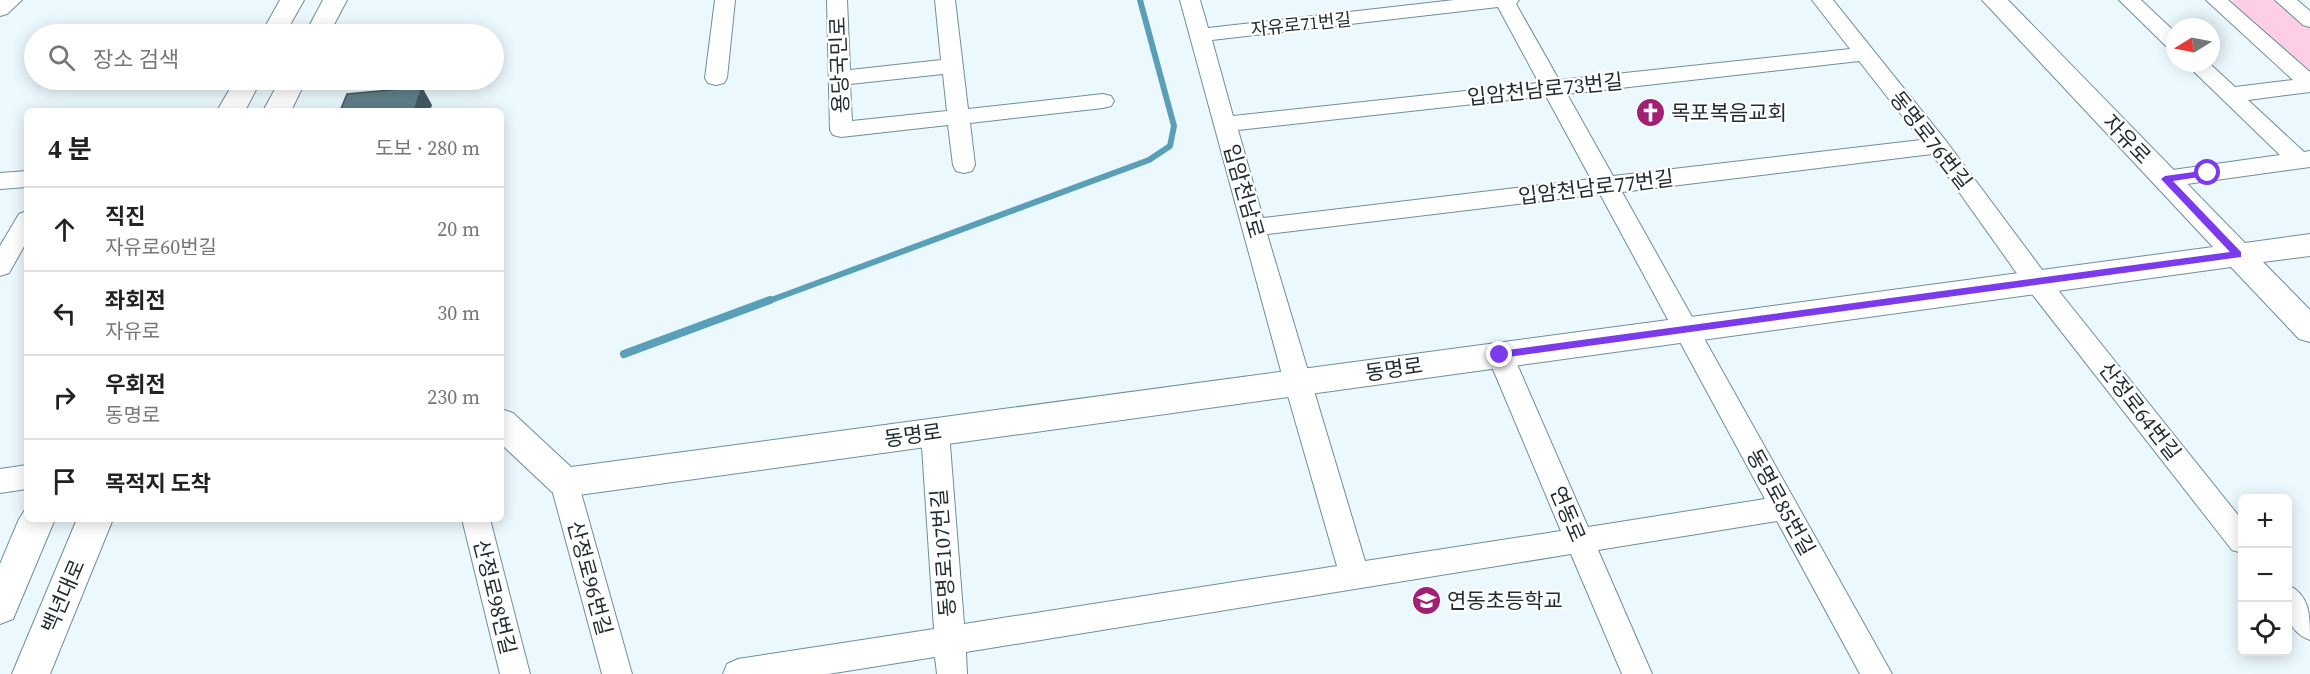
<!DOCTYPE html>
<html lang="ko">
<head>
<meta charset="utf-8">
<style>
	:root { --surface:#fff; --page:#f2f2f2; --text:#222; --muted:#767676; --line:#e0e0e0 }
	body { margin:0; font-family:"Source Serif 4","Noto Sans KR",serif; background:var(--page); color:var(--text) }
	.controls { position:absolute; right:18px; bottom:18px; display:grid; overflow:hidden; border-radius:9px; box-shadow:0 3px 15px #0003 }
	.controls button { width:54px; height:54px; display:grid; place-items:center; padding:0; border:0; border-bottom:2px solid var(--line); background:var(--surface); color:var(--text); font:30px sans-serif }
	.compass { position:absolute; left:2166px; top:18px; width:54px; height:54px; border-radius:50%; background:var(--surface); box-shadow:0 3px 15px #0003; rotate:260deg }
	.stop { position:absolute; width:18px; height:18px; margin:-14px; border:4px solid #7c3aed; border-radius:50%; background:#fff }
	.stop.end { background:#7c3aed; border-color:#fff; box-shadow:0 2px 6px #0008 }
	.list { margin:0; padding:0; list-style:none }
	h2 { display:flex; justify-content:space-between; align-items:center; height:78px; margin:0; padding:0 24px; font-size:26px }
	h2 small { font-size:20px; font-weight:400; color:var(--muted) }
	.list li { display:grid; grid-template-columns:39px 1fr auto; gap:18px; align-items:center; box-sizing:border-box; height:84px; padding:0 24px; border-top:2px solid var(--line) }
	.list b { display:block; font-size:22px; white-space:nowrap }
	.list p { margin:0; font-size:20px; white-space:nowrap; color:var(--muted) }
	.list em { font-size:20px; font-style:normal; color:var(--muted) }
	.icon { flex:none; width:33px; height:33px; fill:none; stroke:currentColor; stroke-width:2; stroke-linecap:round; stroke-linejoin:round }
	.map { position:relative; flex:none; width:2310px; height:674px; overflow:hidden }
	.search { position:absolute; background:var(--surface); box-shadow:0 3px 15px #0003; left:24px; top:24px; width:480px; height:66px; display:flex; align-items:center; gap:15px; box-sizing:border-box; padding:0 21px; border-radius:33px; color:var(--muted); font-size:22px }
	.panel { position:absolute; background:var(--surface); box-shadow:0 3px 15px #0003; left:24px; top:108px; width:480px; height:414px; border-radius:9px }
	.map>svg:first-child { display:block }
</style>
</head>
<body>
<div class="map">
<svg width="2310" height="674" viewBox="0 0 2310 674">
	<rect width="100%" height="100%" fill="#ebf8fd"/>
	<!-- green -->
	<path fill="#fecee6" d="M2238 0H2279L2310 26V74L2227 1Z"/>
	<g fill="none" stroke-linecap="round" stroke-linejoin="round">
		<!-- stream-far1 -->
		<path stroke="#599fb8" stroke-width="6" d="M766 302 1149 160 1170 146 1174 126 1140 0"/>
		<!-- stream -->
		<path stroke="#599fb8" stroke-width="8" d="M624 354 770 300"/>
		<defs>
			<path id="minor" d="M0 0H22L7 14 0 16Z
				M715 0H735L727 78 724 83 716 85 708 83 705 78Z
				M827 0H847L850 70 941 60 935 0H955L968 109 1103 94 1111 96 1114 101 1111 106 1103 108 970 123 975 165 972 171 964 173 956 171 953 165 948 125 841 137 833 135 830 130ZM943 74 947 111 852 121 850 84Z
				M1180 0H1200L1208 28 1454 0H1519L1516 4 1559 80 1850 49 1812 0H1833L1946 141 2046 275 2242 520V553L2232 550 2028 289 1932 154 1622 192 1892 674H1860L1777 521 1598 550 1652 674H1622L1571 554 966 652 967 674H937L935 657 828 674H723L727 664 738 659 934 629 921 432 925 424 935 421 945 424 949 432 964 624 1337 566 1284 382ZM1498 7 1539 83 1233 116 1212 40ZM1859 61 1921 140 1613 176 1567 94ZM1546 96 1591 179 1263 218 1238 130ZM1600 194 1765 499 1588 527 1513 355 1509 348 1500 345 1491 348 1487 355 1561 531 1365 561 1267 234Z
				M2119 0H2141L2175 32V50L2168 48Z
				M2206 0H2228L2310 72V92L2248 100 2304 152 2310 151V167L2165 187 2157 185 2154 179 2157 173 2165 171 2280 155 2185 63H2209L2235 87 2293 80Z
				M2275 0H2297L2310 11V27L2303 25Z
				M27 171V187L0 189V173Z
				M27 211V241L9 273 0 276V246L19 214Z
				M27 465V489L0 493V469Z
				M564 470 574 474 578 482 632 674H602L550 482 554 474Z
				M462 519H490L530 674H500Z
				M2288 585C2310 595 2310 615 2310 640 2284 630 2286 608 2288 585Z"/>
			<path id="tertiary" d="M280 0H304L285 34H261Z
				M323 0H347L329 34H305Z
				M1982 0H2008L2245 243 2310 234V256L2263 262 2310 310V342L2299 339 2231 267 564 497 552 492 501 444V409L513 413 571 467 2213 247Z
				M235 80H261L245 111H217Z
				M280 80H306L291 111H263Z
				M27 507V519H55L13 619 0 624V564L19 519Z
				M77 519H113L50 674H12Z"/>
		</defs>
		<!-- minor casing -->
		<use href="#minor" stroke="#6f8e9a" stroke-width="2"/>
		<!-- tertiary casing -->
		<use href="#tertiary" stroke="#6f8e9a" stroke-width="2"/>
		<!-- minor -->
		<use href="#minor" fill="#fff" fill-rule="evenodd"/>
		<!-- tertiary -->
		<use href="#tertiary" fill="#fff" fill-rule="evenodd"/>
	</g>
	<!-- shaded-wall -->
	<path fill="#445a61" d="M422 87 432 105 430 111H414Z"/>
	<!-- building -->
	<path fill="#61808b" stroke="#445a61" stroke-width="1.5" d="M422 87 414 111H340L347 94Z"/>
	<!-- route -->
	<path fill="#7c3aed" d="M2208 170 2213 173 2212 175 2173 181 2241 252V257L1500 358 1495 355 1500 351 2230 252 2161 179 2165 176Z"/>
	<!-- icons -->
	<defs>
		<symbol id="church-disc" viewBox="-11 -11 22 22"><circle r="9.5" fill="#a02073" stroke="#fff"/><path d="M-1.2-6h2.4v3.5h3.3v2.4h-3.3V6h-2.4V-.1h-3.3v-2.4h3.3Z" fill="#fff"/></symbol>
		<symbol id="school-disc" viewBox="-11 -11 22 22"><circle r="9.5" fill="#a02073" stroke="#fff"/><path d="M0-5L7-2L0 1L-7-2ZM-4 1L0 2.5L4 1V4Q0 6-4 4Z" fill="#fff"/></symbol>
	</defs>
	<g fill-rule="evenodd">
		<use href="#church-disc" x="1634" y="96" width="33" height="33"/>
		<use href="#school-disc" x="1410" y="584" width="33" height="33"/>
	</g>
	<g text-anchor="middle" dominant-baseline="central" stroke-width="4.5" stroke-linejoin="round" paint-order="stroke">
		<!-- far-street labels -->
		<g font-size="18" fill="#212d32" stroke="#fff">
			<text transform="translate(1301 24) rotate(-6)">자유로71번길</text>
		</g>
		<!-- street labels -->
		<g font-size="21" fill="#212d32" stroke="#fff">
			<text transform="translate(839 65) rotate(-92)">용당국민로</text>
			<text transform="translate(1545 89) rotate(-6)">입암천남로73번길</text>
			<text transform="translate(2127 139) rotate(46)">자유로</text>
			<text transform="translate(1931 140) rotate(52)">동명로76번길</text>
			<text transform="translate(1596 187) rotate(-7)">입암천남로77번길</text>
			<text transform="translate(1244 191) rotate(74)">입암천남로</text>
			<text transform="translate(1394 369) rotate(-8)">동명로</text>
			<text transform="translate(2140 411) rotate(52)">산정로64번길</text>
			<text transform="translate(913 435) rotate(-8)">동명로</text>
			<text transform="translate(1781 502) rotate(61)">동명로85번길</text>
			<text transform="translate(1568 514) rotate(67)">연동로</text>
			<text transform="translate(943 553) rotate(-94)">동명로107번길</text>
			<text transform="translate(590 578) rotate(75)">산정로96번길</text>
			<text transform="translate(63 596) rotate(-67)">백년대로</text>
			<text transform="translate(495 597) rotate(76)">산정로98번길</text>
		</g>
		<!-- poi labels -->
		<g font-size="21" fill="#212d32" stroke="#fff" text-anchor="start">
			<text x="1671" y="112">목포복음교회</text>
			<text x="1447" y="600">연동초등학교</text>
		</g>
	</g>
</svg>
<div class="controls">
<button>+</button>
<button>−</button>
<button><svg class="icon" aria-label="locate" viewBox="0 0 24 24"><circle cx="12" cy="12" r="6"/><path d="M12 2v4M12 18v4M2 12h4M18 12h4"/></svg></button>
</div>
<svg class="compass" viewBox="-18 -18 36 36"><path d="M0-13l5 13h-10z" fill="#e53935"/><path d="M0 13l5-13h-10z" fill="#767676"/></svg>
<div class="stop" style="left:2208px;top:173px"></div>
<div class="stop end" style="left:1500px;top:355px"></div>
<div class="search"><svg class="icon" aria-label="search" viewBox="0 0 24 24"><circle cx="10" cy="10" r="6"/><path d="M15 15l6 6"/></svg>장소 검색</div>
<section class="panel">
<h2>4 분<small>도보 · 280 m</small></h2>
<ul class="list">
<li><svg class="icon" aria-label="ahead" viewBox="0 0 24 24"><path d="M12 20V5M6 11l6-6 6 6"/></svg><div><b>직진</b><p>자유로60번길</p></div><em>20 m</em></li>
<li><svg class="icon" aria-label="left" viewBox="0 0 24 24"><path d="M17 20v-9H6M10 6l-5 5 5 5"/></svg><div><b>좌회전</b><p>자유로</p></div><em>30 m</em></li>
<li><svg class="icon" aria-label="right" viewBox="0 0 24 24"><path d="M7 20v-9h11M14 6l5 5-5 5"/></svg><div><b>우회전</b><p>동명로</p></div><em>230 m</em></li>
<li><svg class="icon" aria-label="arrive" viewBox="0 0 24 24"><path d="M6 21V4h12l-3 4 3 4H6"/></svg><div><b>목적지 도착</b></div></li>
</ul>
</section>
</div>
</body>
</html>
